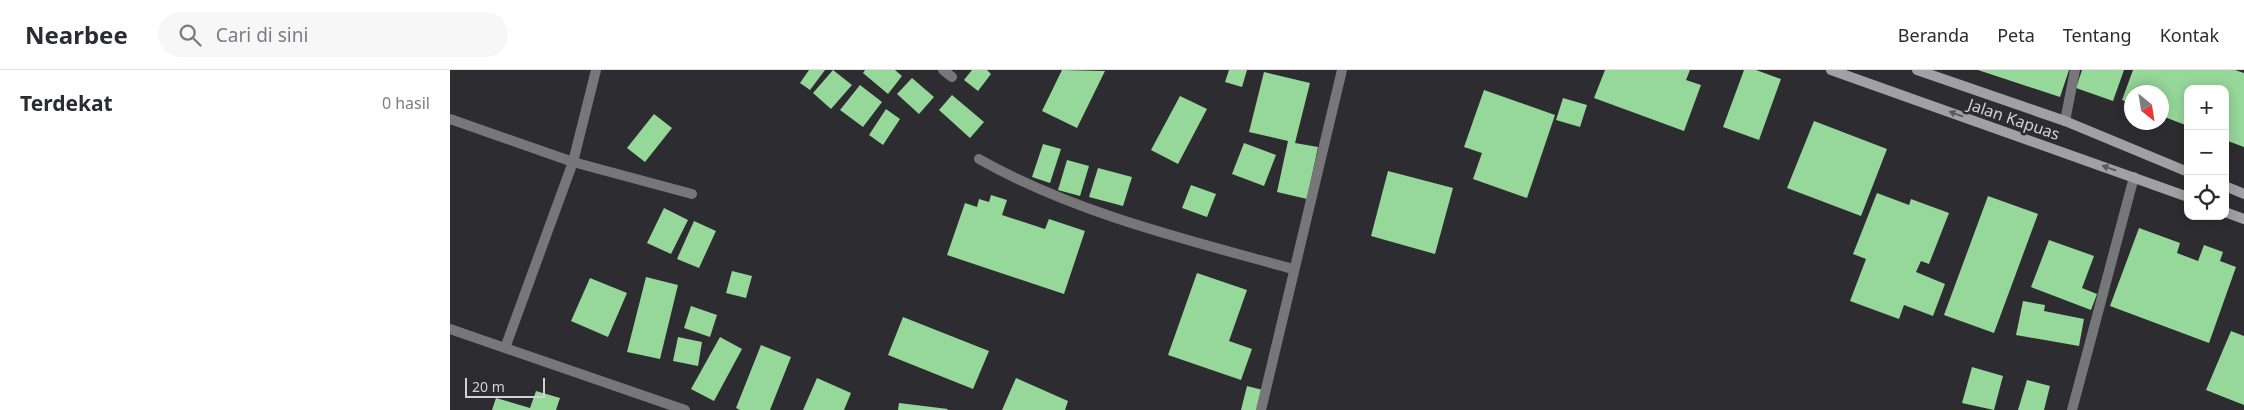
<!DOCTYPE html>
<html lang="id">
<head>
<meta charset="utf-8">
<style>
	:root { --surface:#fff; --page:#f7f7f7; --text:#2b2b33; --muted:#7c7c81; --line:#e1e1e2 }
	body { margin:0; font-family:"Noto Sans",sans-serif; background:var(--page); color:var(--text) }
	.controls { position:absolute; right:15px; top:15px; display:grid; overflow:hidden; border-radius:10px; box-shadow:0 2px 12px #0003 }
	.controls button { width:45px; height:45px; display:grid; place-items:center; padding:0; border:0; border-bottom:1px solid var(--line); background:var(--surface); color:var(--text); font:25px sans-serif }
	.compass { position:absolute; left:1674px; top:15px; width:45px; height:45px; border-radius:50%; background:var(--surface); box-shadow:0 2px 12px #0003; rotate:150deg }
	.scale { position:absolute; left:15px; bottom:12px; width:80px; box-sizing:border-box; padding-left:5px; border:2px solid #d2d2d5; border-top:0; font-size:14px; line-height:18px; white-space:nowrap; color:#d2d2d5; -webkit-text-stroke:4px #2d2c31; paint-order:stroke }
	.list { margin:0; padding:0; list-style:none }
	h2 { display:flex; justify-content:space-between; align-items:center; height:65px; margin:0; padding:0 20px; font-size:21px }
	h2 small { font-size:16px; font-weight:400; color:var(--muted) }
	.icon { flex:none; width:28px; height:28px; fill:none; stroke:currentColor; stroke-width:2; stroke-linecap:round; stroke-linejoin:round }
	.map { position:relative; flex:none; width:1794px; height:340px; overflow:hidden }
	header { display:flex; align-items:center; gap:30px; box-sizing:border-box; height:70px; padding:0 25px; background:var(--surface); border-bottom:1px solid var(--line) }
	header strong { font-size:24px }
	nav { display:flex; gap:28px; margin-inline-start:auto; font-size:18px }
	.search { width:350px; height:45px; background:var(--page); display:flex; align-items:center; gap:12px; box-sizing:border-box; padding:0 18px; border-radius:28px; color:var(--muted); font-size:19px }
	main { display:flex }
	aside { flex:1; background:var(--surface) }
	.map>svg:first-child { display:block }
</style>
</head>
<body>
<header>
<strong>Nearbee</strong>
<div class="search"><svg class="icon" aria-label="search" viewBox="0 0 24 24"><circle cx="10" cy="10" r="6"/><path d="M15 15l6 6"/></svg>Cari di sini</div>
<nav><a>Beranda</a><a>Peta</a><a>Tentang</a><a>Kontak</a></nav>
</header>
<main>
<aside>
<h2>Terdekat<small>0 hasil</small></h2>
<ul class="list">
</ul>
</aside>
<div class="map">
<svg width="1794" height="340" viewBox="0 0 1794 340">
	<rect width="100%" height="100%" fill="#2d2c31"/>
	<!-- building -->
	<path fill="#96d79a" d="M359 0H375L360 20 350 13Z
		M383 0 402 15 381 39 363 23Z
		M415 0H445L452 6 438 24 413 3Z
		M522 0H537L541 4 528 21 514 10Z
		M612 0 655 1 627 58 592 41Z
		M779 0H797L792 17 775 12Z
		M1155 0H1240L1236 10 1251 15 1234 61 1144 28Z
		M1294 0H1306L1331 9 1309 70 1273 57Z
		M1528 0H1619L1610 27Z
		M1632 0H1674L1663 31 1626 18Z
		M1683 0H1785L1794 3V77L1775 70V19H1738V56L1712 46V22H1682V34L1672 30Z
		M814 2 860 13 845 73 868 77 857 129 827 122 838 71 799 62Z
		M462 8 484 27 469 44 447 24Z
		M410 15 432 32 413 57 390 40Z
		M1034 20 1105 45 1077 128 1023 109 1032 83 1014 77Z
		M502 25 534 52 520 68 489 40Z
		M730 26 757 39 728 94 701 80Z
		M1113 28 1137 35 1130 57 1106 50Z
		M436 39 450 49 433 75 419 65Z
		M204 44 222 58 195 92 177 78Z
		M1364 51 1437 79 1411 146 1337 118Z
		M794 73 826 85 814 116 782 104Z
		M593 74 611 79 600 113 582 107Z
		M617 90 639 96 630 126 608 120Z
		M648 98 682 107 673 136 639 127Z
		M938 101 1003 118 985 184 921 166Z
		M741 115 766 124 757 147 732 138Z
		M1427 123 1459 135 1461 129 1499 143 1479 194 1471 191 1466 202 1495 214 1483 246 1454 235 1449 249 1400 231 1416 189 1403 184Z
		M541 125 557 130 552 145 595 159 599 149 635 161 614 224 497 185 515 133 527 137 529 129 539 132Z
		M1538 126 1588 144 1544 263 1494 245Z
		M214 138 238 150 221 184 197 173Z
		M244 151 266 161 249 198 227 189Z
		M1689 158 1730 173 1727 183 1748 191 1754 175 1773 182 1770 191 1786 197 1759 273 1660 236Z
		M1599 170 1644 186 1632 218 1647 224 1641 240 1581 217Z
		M282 201 302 206 296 228 276 223Z
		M747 203 797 220 779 271 802 279 791 310 718 285Z
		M196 207 228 215 210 289 177 282Z
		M140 208 177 223 158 267 121 251Z
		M1573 231 1595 235 1594 241 1634 249 1629 276 1566 265Z
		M241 236 267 245 260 267 234 258Z
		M453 247 539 281 523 319 438 285Z
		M1781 261 1794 266V335L1756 320Z
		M228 267 252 272 248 296 223 291Z
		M270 267 292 279 264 331 241 319Z
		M311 275 341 287 320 340H290L286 338Z
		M1522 297 1553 306 1544 340 1512 333Z
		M367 308 401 323 394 340H353Z
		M566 308 618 331 615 340H552Z
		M1577 310 1600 316 1594 340H1568Z
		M797 316 813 320 808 340H791Z
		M86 321 110 328 106 340H42L46 328 80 338Z
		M449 333 498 339 497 340H448Z"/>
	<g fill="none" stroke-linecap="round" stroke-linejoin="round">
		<!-- street -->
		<path stroke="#777779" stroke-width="10" d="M493 0 502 7
			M0 49 123 92 242 124
			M1615 51 1625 0
			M529 89C624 143 738 170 843 199
			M0 259 235 340
			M55 278 123 92 146 0
			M811 340 892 0
			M1622 340 1684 107"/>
		<!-- secondary -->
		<path stroke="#a1a1a5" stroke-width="10" d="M1381 0 1738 127
			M1467 0 1615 51 1738 102
			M1775 116 1794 124
			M1775 142 1794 149"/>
	</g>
	<!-- one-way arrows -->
	<defs><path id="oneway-solid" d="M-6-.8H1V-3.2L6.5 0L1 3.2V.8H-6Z" transform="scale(1.25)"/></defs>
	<g fill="#5b5b5f">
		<use href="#oneway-solid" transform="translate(1506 44) rotate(-161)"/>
		<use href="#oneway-solid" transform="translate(1659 98) rotate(-161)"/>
	</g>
	<g text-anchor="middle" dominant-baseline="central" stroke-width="5" stroke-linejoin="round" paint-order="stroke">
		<!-- street labels -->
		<g font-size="16" fill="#d2d2d5" stroke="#2d2c31">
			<text transform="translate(1564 49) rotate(19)">Jalan Kapuas</text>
		</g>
	</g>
</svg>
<div class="controls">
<button>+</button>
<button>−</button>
<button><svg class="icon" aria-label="locate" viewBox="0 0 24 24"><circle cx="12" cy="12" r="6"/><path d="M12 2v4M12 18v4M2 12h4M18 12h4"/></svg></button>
</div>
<svg class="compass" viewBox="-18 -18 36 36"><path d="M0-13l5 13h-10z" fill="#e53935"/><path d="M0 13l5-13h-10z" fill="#7c7c81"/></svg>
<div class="scale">20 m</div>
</div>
</main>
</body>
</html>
